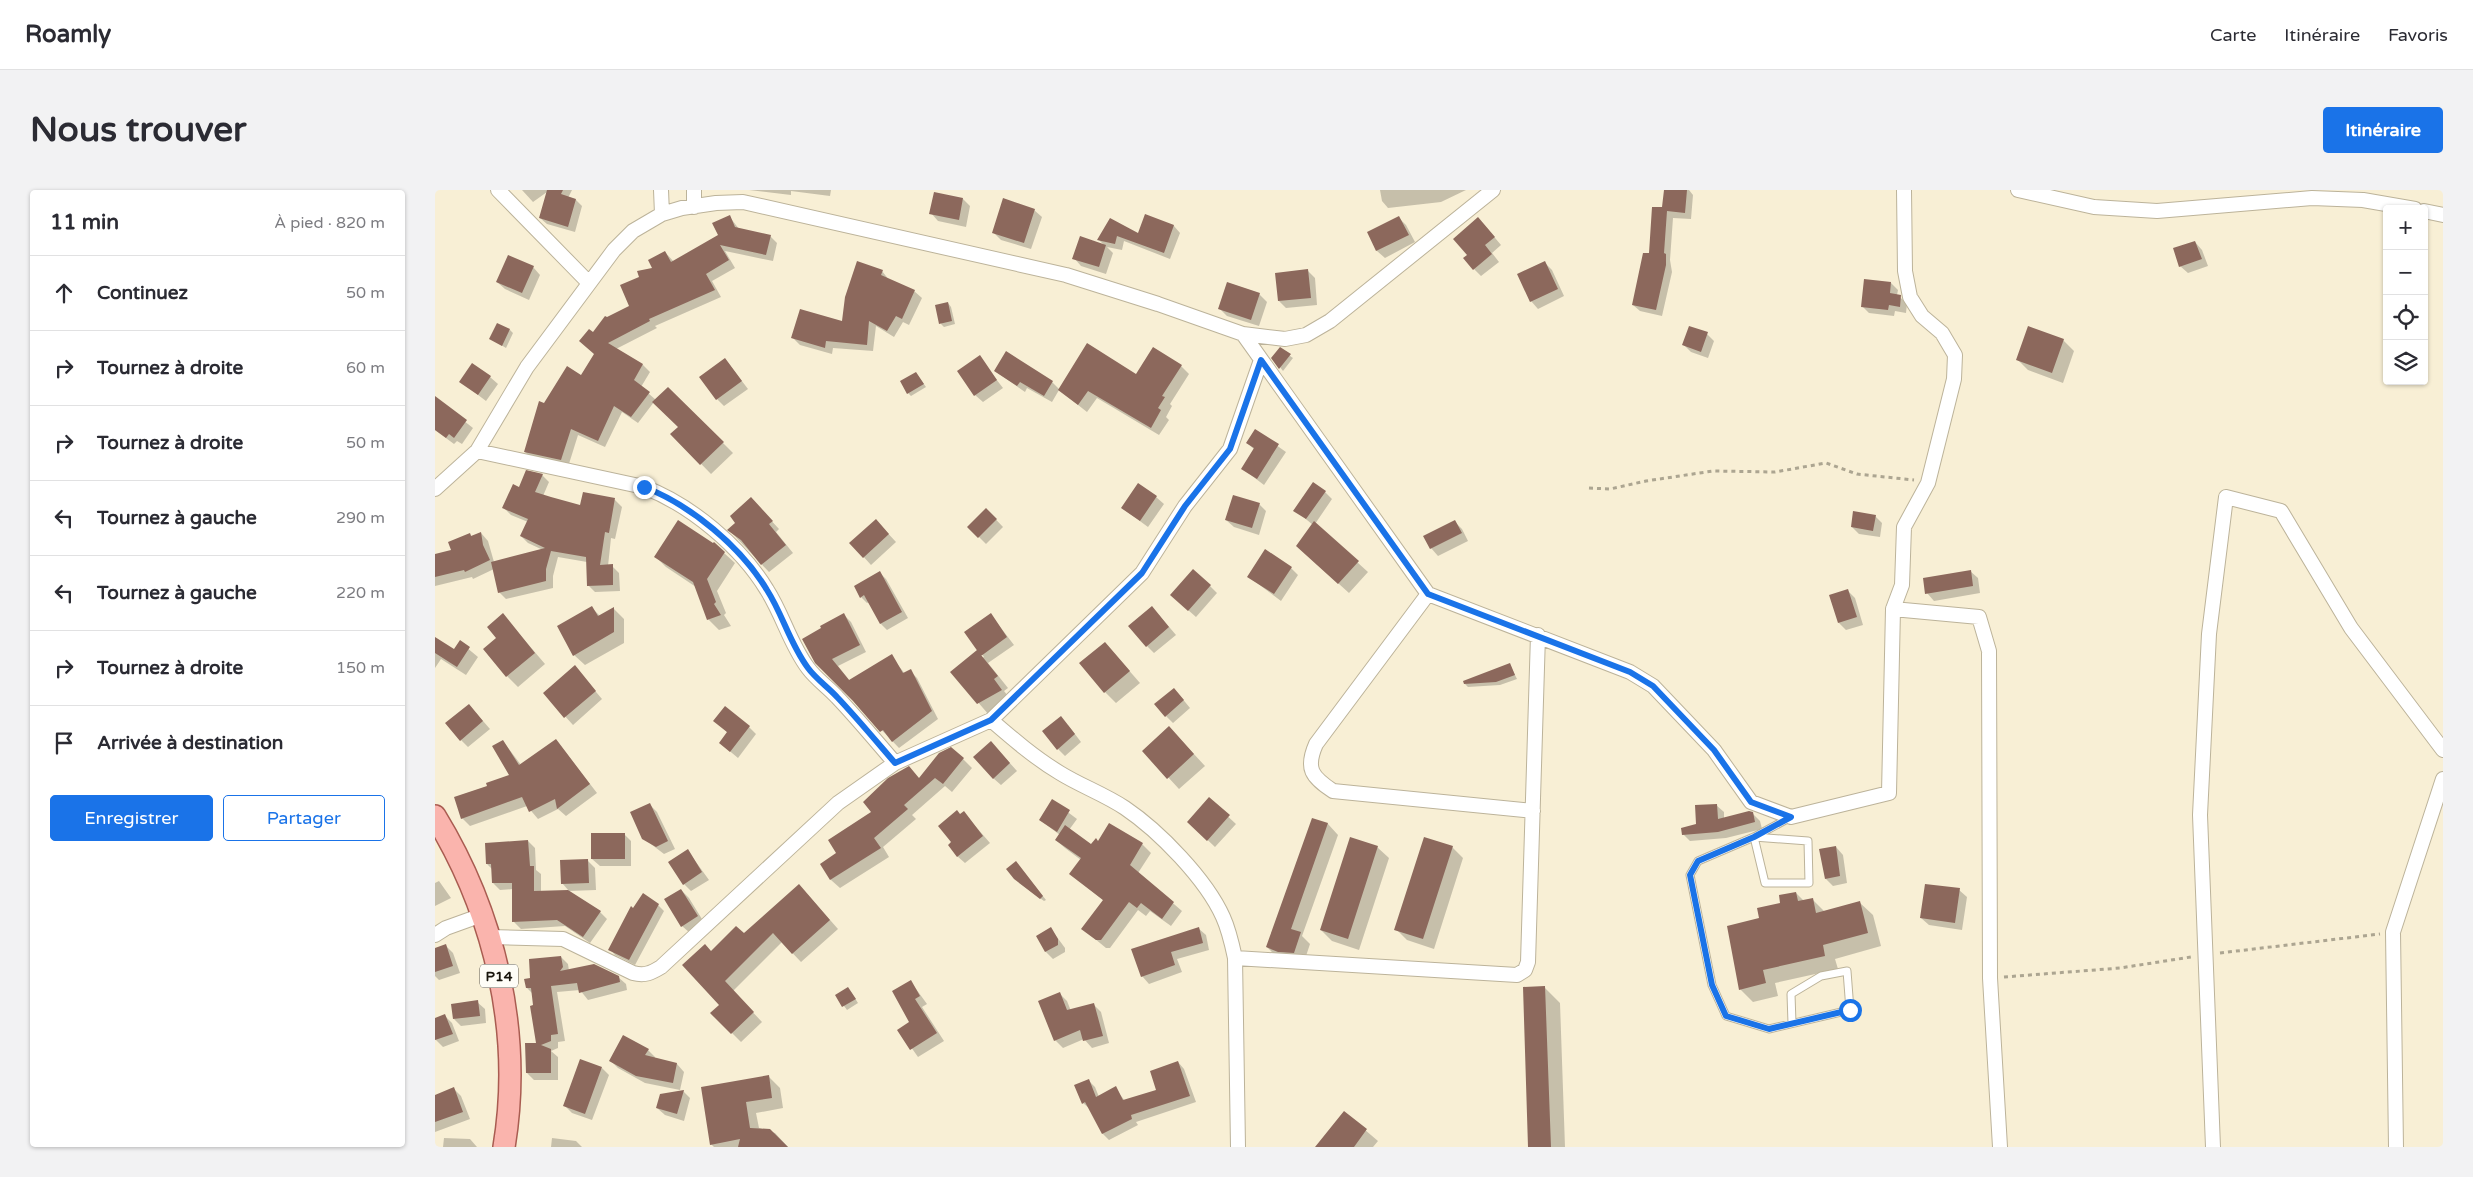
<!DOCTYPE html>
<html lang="fr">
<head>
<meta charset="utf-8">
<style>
	:root { --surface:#fff; --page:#f2f2f3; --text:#2b2b33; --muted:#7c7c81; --line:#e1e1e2; --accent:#1a73e8 }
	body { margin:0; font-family:"Varela Round",sans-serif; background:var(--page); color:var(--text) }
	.controls { position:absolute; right:15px; top:15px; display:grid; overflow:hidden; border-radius:5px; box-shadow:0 1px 4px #0004 }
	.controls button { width:45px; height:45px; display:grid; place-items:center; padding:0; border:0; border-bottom:1px solid var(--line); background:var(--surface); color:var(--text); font:25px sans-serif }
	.stop { position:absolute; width:15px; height:15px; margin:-11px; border:4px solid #1a73e8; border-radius:50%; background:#fff }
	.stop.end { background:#1a73e8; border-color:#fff; box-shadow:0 1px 5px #0008 }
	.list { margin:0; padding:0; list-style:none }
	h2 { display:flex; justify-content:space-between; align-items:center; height:65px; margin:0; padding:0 20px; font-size:21px }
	h2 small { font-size:16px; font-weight:400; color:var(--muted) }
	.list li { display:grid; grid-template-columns:32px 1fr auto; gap:15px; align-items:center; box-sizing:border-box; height:75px; padding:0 20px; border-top:1px solid var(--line) }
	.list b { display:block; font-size:19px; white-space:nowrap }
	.list em { font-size:16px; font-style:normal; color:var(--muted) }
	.actions { display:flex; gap:10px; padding:15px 20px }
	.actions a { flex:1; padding:11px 0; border:1px solid var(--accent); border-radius:5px; text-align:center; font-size:18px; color:var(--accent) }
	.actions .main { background:var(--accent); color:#fff }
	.icon { flex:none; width:28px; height:28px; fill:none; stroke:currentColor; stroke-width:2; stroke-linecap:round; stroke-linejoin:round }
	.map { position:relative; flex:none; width:2008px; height:957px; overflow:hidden; border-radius:5px }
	header { display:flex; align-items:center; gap:30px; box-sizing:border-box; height:70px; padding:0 25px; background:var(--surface); border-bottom:1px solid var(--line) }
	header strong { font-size:24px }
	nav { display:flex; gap:28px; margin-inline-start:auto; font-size:18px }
	.intro { display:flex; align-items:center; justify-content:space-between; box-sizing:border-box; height:120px; padding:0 30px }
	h1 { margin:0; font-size:35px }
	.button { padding:12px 22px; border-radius:5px; background:var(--accent); color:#fff; font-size:18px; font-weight:700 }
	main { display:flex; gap:30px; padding:0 30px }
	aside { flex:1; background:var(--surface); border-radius:5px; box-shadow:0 1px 4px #0004 }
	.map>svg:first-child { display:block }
</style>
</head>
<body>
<header>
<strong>Roamly</strong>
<nav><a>Carte</a><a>Itinéraire</a><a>Favoris</a></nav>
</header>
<div class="intro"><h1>Nous trouver</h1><a class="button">Itinéraire</a></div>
<main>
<aside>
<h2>11 min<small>À pied · 820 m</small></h2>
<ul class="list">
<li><svg class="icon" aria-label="ahead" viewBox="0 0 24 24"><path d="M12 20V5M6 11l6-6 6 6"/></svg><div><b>Continuez</b></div><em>50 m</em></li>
<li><svg class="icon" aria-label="right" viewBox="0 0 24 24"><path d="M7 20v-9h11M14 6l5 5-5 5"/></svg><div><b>Tournez à droite</b></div><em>60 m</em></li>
<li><svg class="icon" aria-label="right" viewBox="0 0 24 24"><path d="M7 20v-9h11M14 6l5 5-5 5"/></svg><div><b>Tournez à droite</b></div><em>50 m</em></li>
<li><svg class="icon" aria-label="left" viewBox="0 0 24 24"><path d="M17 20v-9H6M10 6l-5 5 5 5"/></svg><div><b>Tournez à gauche</b></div><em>290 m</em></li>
<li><svg class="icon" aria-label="left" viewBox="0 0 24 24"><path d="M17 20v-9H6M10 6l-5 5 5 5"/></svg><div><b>Tournez à gauche</b></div><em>220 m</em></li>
<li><svg class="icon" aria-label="right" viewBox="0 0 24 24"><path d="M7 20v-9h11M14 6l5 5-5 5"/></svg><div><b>Tournez à droite</b></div><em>150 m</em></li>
<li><svg class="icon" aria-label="arrive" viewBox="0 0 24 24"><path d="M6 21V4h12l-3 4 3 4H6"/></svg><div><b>Arrivée à destination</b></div></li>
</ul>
<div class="actions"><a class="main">Enregistrer</a><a>Partager</a></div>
</aside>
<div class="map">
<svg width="2008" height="957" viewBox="0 0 2008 957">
	<rect width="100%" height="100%" fill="#f8efd5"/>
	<!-- shadow -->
	<path fill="#0003" d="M87 0H137L133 8 141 10 147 16 140 42 112 34 105 28 112 2 98 12Z
		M314 0H396L395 6 356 1V5Z
		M945 0H1031L1006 12 953 18 947 11Z
		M1230 0H1254L1258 5 1256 29 1238 28 1235 70 1237 82 1227 126 1205 121 1198 115 1228 18Z
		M528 9 535 16 531 37 503 31 496 23Z
		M599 20 607 27 596 59 566 50 558 42Z
		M294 26 304 39 335 46 342 53 338 71 290 61 300 78 277 91 286 107 220 136 222 138 181 159 208 175 215 182 206 197 221 210 233 198 298 263 276 284 237 244 244 237 219 212 203 233 187 222 170 257 143 245 133 277 97 269 90 262 110 214 147 186 160 164 158 144 172 129 195 117 205 88 219 79 230 62 239 72 285 45Z
		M711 26 739 36 745 43 735 69 689 51 687 60 672 57 678 63 671 84 646 76 639 68 669 55 664 50 676 30 703 45Z
		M964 28 971 35 980 52 950 68 942 61 934 43Z
		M1050 36 1066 55 1057 63 1064 72 1046 86 1039 79 1034 65Z
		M1760 52 1767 60 1773 76 1753 83 1745 76Z
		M1109 72 1117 80 1129 106 1103 119 1096 111Z
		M98 77 105 85 94 110 70 99 62 92Z
		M447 81 454 90 479 101 487 108 474 135 468 132 459 147 441 136 438 161 398 158 397 164 365 155 358 148 408 132Z
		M873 81 880 88 882 115 851 118 844 111Z
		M1456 93 1463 100 1462 105 1472 113 1471 123 1460 121 1459 126 1434 123 1427 116Z
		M824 104 832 112 824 136 792 126 785 119Z
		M513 113 516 117 520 134 509 137 506 134Z
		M75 140 78 143 71 158 56 149Z
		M1272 144 1279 151 1273 168 1256 162 1249 155Z
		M1628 150 1639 161 1628 193 1593 180 1582 169Z
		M845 159 858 168 848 181 838 168Z
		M544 167 568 198 548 212 540 205Z
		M290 169 313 199 289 216 282 209Z
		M746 176 754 184 735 214 737 216 731 227 734 230 724 245 662 208 652 222 624 200 617 212 592 198 590 202 560 181 617 192 625 200Z
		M481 183 491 197 476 206 473 203Z
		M55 187 63 194 51 211 26 192Z
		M0 208 38 238 27 254 22 251 19 254 0 240Z
		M820 240 851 262 829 295 808 279 820 260 812 253Z
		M107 285 114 292 108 306 146 317 149 304 180 310 187 317 180 349 176 348 173 376H177L184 383 185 401 160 402 153 395 152 372 123 367 118 386V398L71 409 64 402 59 379 38 389 37 387 0 396V365L17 361 35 344 37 347 46 343 53 351 59 372 108 360 93 353 86 346 93 332 76 325 69 318 84 299Z
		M890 302 897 309 880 334 933 382 914 403 873 366 878 335 860 320Z
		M721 307 729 314 713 337 687 318Z
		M824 314 831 321 824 345 799 337 791 330Z
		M323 316 344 339 341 342 358 363 334 382 294 340Z
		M551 319 568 337 551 354 534 337Z
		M1440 326 1447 333 1445 347 1424 344 1417 337Z
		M1020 332 1027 339 1033 351 1003 366 996 358Z
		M448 338 461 352 436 375 416 353Z
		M289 363 300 373 282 401 291 423 289 425 296 436 284 440 273 429 261 397 231 377 221 367Z
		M856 378 863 385 846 411 814 387Z
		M1535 381 1543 388 1545 403 1499 411 1492 403Z
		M445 383 451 389 473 428 452 440 446 434 434 412 432 413 426 407Z
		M775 396 782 403 761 427 744 412Z
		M1413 401 1420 408 1428 435 1411 440 1404 433Z
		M157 418 165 426 179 419 189 429V453L150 475 139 465Z
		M68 425 110 474 83 497 72 486 62 448Z
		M409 425 416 432 431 462 403 476 415 491 456 466 470 484 475 481 482 488 503 529 464 558 381 472Z
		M556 425 579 455 553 473 573 498 569 501 577 511 554 525 517 482 549 467 531 443Z
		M724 425 741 445 719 463 712 456Z
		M0 449 19 461 25 452 43 467 31 485 6 469 0 478Z
		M670 453 705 493 681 513 670 502Z
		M1075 475 1082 489 1065 495 1033 497 1030 494Z
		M140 477 167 509 138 535 109 503Z
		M746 507 755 518 738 533 731 526Z
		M41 523 55 539 33 557 26 550Z
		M280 531 314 537 321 544 303 568 285 553 293 543Z
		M633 535 646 552 630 566 623 559Z
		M745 549 770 576 744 599 709 561Z
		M68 551 86 575 128 559 162 603 131 626 123 619 103 629 92 616 35 636 27 628 53 596 76 585Z
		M563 560 582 581 566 595 558 588Z
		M528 569 537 578 517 602 510 596 477 625 481 629 448 657 454 667 405 698 396 690 386 674 403 663 484 589Z
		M774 609 801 634 780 657 761 639Z
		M618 611 642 629 634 640 657 656 664 652 707 654 716 663 703 683 747 721 736 736 715 721 711 726 703 720 675 758H671L648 739 669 711 636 684 646 670 630 658 621 650 625 645 605 630Z
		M214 614 222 622 240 659 229 664 208 648Z
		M1281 615 1289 622V628L1317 623 1325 631 1327 639 1291 648 1255 651 1248 644 1262 635Z
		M529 623 555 653 530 673 522 666 518 653 526 626Z
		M878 629 893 634 903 645 867 746 875 754 869 772 842 767 832 757Z
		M189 644 196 651V676H165L157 669Z
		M93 651 100 658 101 680 106 684V702L165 722 172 729 155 753 130 736 86 739 79 732 78 699 65 700 58 693 57 679 52 674Z
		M942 657 954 668 924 760 897 751 886 740Z
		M1017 657 1028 668 999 759 972 750 961 739Z
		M1401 657 1408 665 1412 693 1398 696 1391 689Z
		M253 661 274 690 256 701 249 694Z
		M153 671 160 678 161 700 134 701 127 693Z
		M584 676 611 710 609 711 584 693Z
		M4 691 16 708 0 716V693Z
		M246 700 254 708 270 734 255 743 247 736Z
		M1524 700 1532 707 1527 740 1494 735 1486 728Z
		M1361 703 1369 711 1377 709 1390 722 1424 712 1438 725 1446 756 1400 769 1403 779 1340 793 1343 806 1318 812 1305 799 1326 729Z
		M373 705 403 739 366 772 347 752 298 801 327 832 306 852 277 823 285 815 277 762Z
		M223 715 229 721 200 775 180 765 175 759 198 719Z
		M763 738 771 745 774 760 742 769 747 782 714 794 707 786Z
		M616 739 630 758V762L618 769 611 762 602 747Z
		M10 755 18 763 25 783 4 790 0 786V759Z
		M126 767 133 774 134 781 183 787 191 794 192 800 153 810 145 800 122 802 130 851 123 852V858L116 861 123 867V890H99L92 883 102 855 98 804 92 798 97 789Z
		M476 792 492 814 487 817 509 851 483 867 464 840 476 833Z
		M1110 798 1125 813 1130 957H1094Z
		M416 802 423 813 412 820 401 805Z
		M625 804 632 811 636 821 658 814 666 822 674 853 657 858 649 849 628 858 620 850Z
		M42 812 50 819 51 833 26 836 19 829Z
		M10 826 17 833 24 851 8 857 0 849V829Z
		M213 860 220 867V869L242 874 249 882 245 900 210 893 183 878 176 871Z
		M743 872 749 879 761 912 701 932 703 935 674 950 668 944 655 919 648 913 653 890 660 897 664 907 680 898 690 911 723 900Z
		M167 878 174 885 157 930 137 923 129 915Z
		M334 887 345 898 348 918 321 923 324 938 340 943 353 957H279L276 954 267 898Z
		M19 899 26 906 35 929 0 942V906Z
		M248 901 255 908 249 931 230 925 222 918Z
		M909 922 943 951 938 957H882Z
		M9 948 35 949 42 957H8Z
		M117 948 141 951 147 957H116Z"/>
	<!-- building -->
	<path fill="#8c685c" d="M112 0H128L126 4 141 9 133 37 104 28Z
		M1229 0H1252L1250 23 1232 21 1229 63 1231 64V75L1221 120 1197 115 1208 63H1214L1217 17H1227Z
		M499 2 528 8 524 30 494 24Z
		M568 8 600 19 589 53 557 43Z
		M710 24 739 35 729 63 682 46 680 54 662 50 675 28 703 43Z
		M295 25 300 37 336 45 331 65 285 55 294 70 271 84 280 100 214 129 215 131 173 153 208 174 199 190 215 202 196 227 179 216 163 251 136 239 126 270 89 262 104 211 109 213 132 176 146 185 159 164 144 151 154 139 158 142 170 126 172 127 194 116 185 95 204 87 202 81 217 78 213 70 230 61 236 72 283 45 277 33Z
		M964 26 974 45 941 61 932 42Z
		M1043 27 1060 47 1050 55 1057 64 1038 80 1028 68 1032 65 1018 49Z
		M645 46 671 55 664 77 637 69Z
		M1760 51 1767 69 1744 77 1738 58Z
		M73 65 99 76 87 103 61 92Z
		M422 71 448 80 446 85 480 100 467 129 461 126 452 141 434 131 432 155 391 151 390 158 356 148 365 119 407 131 410 107Z
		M1110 71 1123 99 1095 112 1082 84Z
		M873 79 876 108 843 111 840 83Z
		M1429 89 1456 92 1455 103 1466 105 1465 117 1454 115 1453 120 1426 117Z
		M792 92 825 103 816 130 783 119Z
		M513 112 517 131 504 134 500 115Z
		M62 133 75 139 67 156 54 149Z
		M1254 136 1273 142 1266 162 1247 155Z
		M1593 136 1629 149 1617 183 1581 170Z
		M652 153 701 184 718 157 747 175 727 206 730 207 723 218 726 220 716 238 653 201 643 215 623 200Z
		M845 157 856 164 844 179 836 168Z
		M571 161 618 191 609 206 585 192 582 196 559 181Z
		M545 165 562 190 539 206 522 181Z
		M290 168 307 191 281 210 264 187Z
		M37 173 56 186 43 205 24 192Z
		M481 182 489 194 472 204 465 191Z
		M233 197 289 252 265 275 235 244 243 237 217 212Z
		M0 206 32 230 19 248 14 244 11 248 0 240Z
		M820 239 844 254 822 289 806 279 819 258 811 253Z
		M91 280 108 284 100 302 116 307 145 315 148 302 180 308 174 343 170 342 165 375 178 374V395L152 396 151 367 116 361 111 379V391L63 403 56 372 110 358 85 346 93 329 67 318 78 294 84 297Z
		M878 292 891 301 871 329 858 321Z
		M703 293 722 306 705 331 686 318Z
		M798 305 825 313 817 338 790 330Z
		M316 307 338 331 334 334 351 355 326 375 306 350 292 340 300 333 295 326Z
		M551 318 562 329 543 348 532 337Z
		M1418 321 1441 325 1438 341 1416 337Z
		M441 329 454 344 428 368 414 353Z
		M243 330 278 353 279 352 290 362 272 389 281 412 279 414 286 425 272 430 258 392 219 367Z
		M1020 330 1027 343 995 359 988 346Z
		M879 331 924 371 903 394 861 356Z
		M46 342 48 355 55 370 30 382 29 380 0 387V364L16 360 13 352 35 343 36 346Z
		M830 359 857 377 839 404 812 387Z
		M758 379 776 395 753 421 735 405Z
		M1536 380 1538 396 1490 404 1488 388Z
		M445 381 467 422 445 434 429 405 425 408 419 396Z
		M1413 399 1422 427 1403 433 1394 405Z
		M157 416 163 426 179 417V442L138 466 122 436Z
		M717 416 734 437 711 457 693 436Z
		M68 423 100 463 71 487 48 459 61 448 52 437Z
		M409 423 425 455 397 469 414 490 457 464 468 483 476 479 497 521 457 552 448 540 445 542 418 511 380 473 367 449 386 438 385 436Z
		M556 423 572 447 546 466 529 442Z
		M0 447 19 459 25 450 35 457 22 477 0 463Z
		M670 452 695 481 669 503 644 473Z
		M542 460 563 486 559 489 567 500 542 514 515 482Z
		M1075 473 1080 485 1061 492 1029 494 1028 491Z
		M140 475 161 501 129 528 108 503Z
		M739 498 749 510 730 527 719 514Z
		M34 514 48 531 25 551 10 533Z
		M290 516 315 536 295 562 284 553 292 542 278 531Z
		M626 526 640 544 622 560 607 541Z
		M734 536 759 564 732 589 707 561Z
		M121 549 155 594 122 619 120 609 94 622 87 607 26 629 19 607 52 596 51 593 74 585 57 556 68 550 84 575Z
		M556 551 575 573 558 589 538 567Z
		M516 557 529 568 508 594 500 588 469 615 473 619 439 648 446 658 395 690 385 674 401 663 393 650 436 622 428 612 453 588 474 576 484 588 504 563Z
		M774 607 795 625 772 651 752 632Z
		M617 609 635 620 622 642 604 630Z
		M215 613 233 651 221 657 207 649 195 622Z
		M1282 614 1283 629 1314 621 1318 622 1320 632 1283 642 1247 645 1246 638 1261 634 1260 615Z
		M522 620 525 624 529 621 548 646 522 667 513 655 516 652 503 636Z
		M877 628 893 633 856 739 866 742 859 763 843 762 831 757Z
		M674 633 708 653 695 675 739 712 727 729 706 713 702 718 694 712 666 750H661L646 739 668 710 634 684 646 668 620 650 630 635 656 654 661 648 663 651Z
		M156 643H190V669H156Z
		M915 647 943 656 913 749 885 740Z
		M989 647 1018 656 988 749 959 740Z
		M93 650 95 676H99V701L133 700 166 721 148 747 122 730 77 732V693H57L56 674H51L50 653Z
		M1401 656 1405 686 1390 689 1384 659Z
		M253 659 267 682 248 695 233 672Z
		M153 669 154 693 126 694 125 670Z
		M581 671 608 706 605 709 579 689 571 679Z
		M364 694 395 730 357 764 338 743 290 791 319 822 296 844 275 823 284 815 247 775 270 754 276 761 301 736 309 743Z
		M1490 694 1525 698 1520 733 1485 728Z
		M246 699 263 726 246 737 229 709Z
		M1361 702 1363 711 1378 708 1381 723 1425 711 1433 743 1388 755 1390 766 1328 780 1331 793 1304 800 1292 736 1324 728 1322 718 1345 713 1344 705Z
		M208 703 224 714 194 770 173 760 196 716 198 718Z
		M616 737 623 749V755L610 762 601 746Z
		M764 737 768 753 736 762 740 775 706 787 696 759Z
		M11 754 18 776 0 782V758Z
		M126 766 128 777 125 781 159 774 184 786 185 792 144 803 142 793 116 796 123 844 116 845V851L106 855 116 859V883H91L90 853H101L95 816 98 815 96 798H91L89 789 95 788 94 769Z
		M476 790 485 806 480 809 502 843 475 860 462 840 474 832 457 801Z
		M1110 796 1116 957H1093L1088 797Z
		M413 797 421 809 407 817 400 805Z
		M625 802 632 820 659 813 668 846 648 851 645 840 619 851 603 811Z
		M43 810 45 826 18 829 16 814Z
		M10 824 18 844 0 850V828Z
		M188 845 214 859 210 865 242 873 238 893 201 886 174 871Z
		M145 869 167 877 150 924 128 916Z
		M743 871 755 906 696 925 697 929 667 944 650 912 647 914 639 895 654 889 661 907 681 896 688 910 721 900 715 881Z
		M334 885 337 908 311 912 315 938 335 939 353 957H303L305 949 275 955 266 897Z
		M19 897 28 922 0 932V905Z
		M249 900 242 924 221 918 225 904Z
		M909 921 932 939 919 957H880Z"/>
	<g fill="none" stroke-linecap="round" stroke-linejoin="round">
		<defs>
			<path id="lane" d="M1356 627 1319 647 1263 671 1255 685 1277 795 1291 826 1334 839 1415 820 1412 781 1386 786 1356 804 1357 833
				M1319 647 1373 651 1374 693H1330Z"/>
			<path id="street" d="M63 0 154 93
				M226 0 227 24
				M1583 0 1659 17 1722 21 1877 8 1928 10 1980 19
				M259 17V0
				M1989 21 2008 25
				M808 144 993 404 1195 482 1218 496 1279 560 1316 612 1356 627 1454 603 1458 419 1467 395 1469 337 1493 293 1519 189 1520 165 1507 143 1487 126 1475 107 1470 81 1469 0
				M42 261 209 297C256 315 306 357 332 400 348 425 355 454 373 478 381 489 393 497 402 507 422 528 441 551 460 573
				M0 299 42 261 92 177 179 60 198 41 227 24 247 18 281 13 308 12 631 85 723 114 808 144 850 149 871 145 895 131 1058 0
				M993 404 881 554C870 579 877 587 898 601L1098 621
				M1458 419 1544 427 1554 461 1555 788 1565 957
				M556 530C578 549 600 568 625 583 646 596 669 604 690 618 724 641 771 689 788 727 794 740 797 754 800 768L803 957
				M0 745 11 738 47 725
				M54 747 128 749 198 783C210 786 216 783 226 777L403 613 460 573 556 530 707 383 750 316 795 259 826 170
				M800 768 1082 785 1090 780 1093 772 1103 445
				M1778 957 1765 625 1774 444 1791 307 1846 321 1916 438 2008 560
				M1961 957 1958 742 2008 589"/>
			<path id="primary" d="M0 626C60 724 88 843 69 957"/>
		</defs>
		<!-- lane casing -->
		<use href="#lane" stroke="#bcb39a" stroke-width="9"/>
		<!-- street casing -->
		<use href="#street" stroke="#bcb39a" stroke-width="16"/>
		<!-- primary casing -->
		<use href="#primary" stroke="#a95c51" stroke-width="24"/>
		<!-- path -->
		<path stroke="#aca591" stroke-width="3" stroke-dasharray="4 4" stroke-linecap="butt" d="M1154 298 1175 299 1211 291 1278 281 1340 282 1391 273 1422 284 1479 290
			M1785 763 1945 744
			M1569 787 1685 778 1756 767"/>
		<!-- lane -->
		<use href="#lane" stroke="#fff" stroke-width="7"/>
		<!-- street -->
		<use href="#street" stroke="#fff" stroke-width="14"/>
		<!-- primary -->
		<use href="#primary" stroke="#fab4ad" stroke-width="21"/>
	</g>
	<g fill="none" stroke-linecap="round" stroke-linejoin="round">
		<!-- route -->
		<path stroke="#1a73e8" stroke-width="6" d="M209 297C256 315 306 357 332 400 348 425 355 454 373 478 381 489 393 497 402 507 422 528 441 551 460 573L556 530 707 383 750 316 795 259 826 170 993 404 1195 482 1218 496 1279 560 1316 612 1356 627 1319 647 1263 671 1255 685 1277 795 1291 826 1334 839 1415 820"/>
	</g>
	<g text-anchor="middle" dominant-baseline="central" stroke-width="4.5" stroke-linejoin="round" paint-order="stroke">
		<!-- shield labels -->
		<rect fill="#fefdf7" stroke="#5e5b53" stroke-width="1" x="45" y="774.5" width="38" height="23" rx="4"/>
		<g font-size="14" font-weight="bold" fill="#19160d">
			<text x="64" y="786">P14</text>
		</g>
	</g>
</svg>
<div class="controls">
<button>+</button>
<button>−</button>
<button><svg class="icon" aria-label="locate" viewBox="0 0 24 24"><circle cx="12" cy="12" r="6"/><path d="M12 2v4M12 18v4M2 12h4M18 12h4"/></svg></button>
<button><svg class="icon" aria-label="layers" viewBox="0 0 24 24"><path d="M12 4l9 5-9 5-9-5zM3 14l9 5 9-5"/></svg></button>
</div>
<div class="stop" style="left:1415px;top:820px"></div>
<div class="stop end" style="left:209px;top:297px"></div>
</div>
</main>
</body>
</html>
